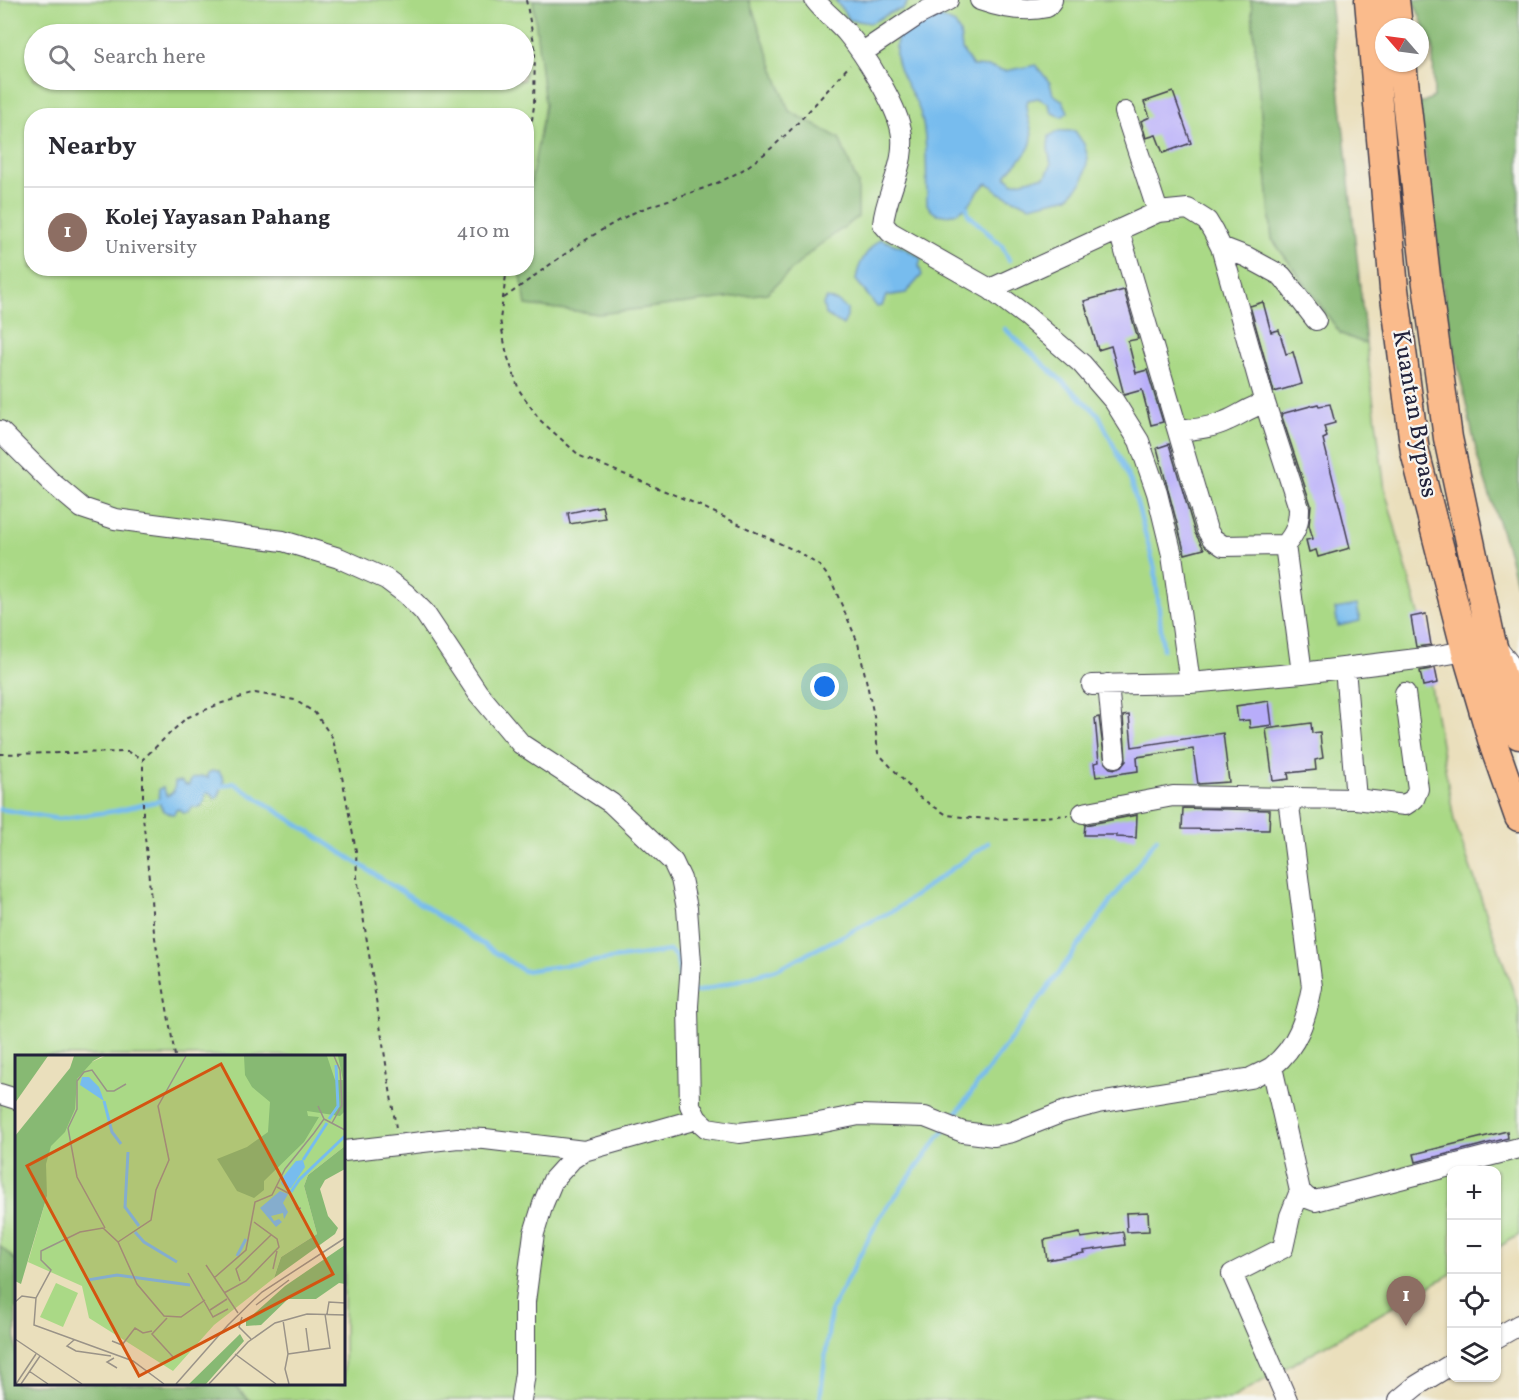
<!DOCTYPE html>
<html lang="en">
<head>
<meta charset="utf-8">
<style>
	:root { --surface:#fff; --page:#f2f2f3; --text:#2b2b33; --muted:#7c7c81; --line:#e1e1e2; --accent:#d1495b }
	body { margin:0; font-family:Vollkorn,serif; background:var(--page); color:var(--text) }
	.controls { position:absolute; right:18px; bottom:18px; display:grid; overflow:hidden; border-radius:12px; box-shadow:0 2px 4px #0004 }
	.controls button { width:54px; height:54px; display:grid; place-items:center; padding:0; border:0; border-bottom:2px solid var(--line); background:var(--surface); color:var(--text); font:30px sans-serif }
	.compass { position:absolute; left:1375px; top:18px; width:54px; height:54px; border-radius:50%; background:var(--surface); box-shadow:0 2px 4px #0004; rotate:298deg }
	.you { position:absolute; left:825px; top:687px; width:21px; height:21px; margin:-15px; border:4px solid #fff; border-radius:50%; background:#1a73e8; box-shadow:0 0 0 9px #1a73e833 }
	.badge { display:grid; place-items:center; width:39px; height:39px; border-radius:50%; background:var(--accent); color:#fff; font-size:20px; font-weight:700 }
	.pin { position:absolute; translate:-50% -50px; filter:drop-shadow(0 2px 3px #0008) }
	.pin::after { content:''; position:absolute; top:32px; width:21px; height:18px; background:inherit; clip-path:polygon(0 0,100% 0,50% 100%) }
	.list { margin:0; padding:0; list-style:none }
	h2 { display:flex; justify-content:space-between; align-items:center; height:78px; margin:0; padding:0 24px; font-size:26px }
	h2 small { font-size:20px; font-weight:400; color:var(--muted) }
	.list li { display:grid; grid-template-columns:39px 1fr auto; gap:18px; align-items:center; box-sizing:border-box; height:90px; padding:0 24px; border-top:2px solid var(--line) }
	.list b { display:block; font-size:22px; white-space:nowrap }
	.list p { margin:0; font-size:20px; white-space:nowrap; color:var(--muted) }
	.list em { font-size:20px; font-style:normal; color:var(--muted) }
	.icon { flex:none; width:33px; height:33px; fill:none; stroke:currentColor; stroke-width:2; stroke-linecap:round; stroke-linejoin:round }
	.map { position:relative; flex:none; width:1519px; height:1400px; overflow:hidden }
	.search { position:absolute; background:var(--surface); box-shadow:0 2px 4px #0004; left:24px; top:24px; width:510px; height:66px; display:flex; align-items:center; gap:15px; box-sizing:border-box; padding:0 21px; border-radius:33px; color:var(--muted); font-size:22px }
	.panel { position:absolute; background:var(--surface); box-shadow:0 2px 4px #0004; left:24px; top:108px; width:510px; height:168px; border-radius:24px }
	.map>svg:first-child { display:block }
</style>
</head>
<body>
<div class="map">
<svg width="1519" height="1400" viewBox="0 0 1519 1400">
	<rect width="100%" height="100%" fill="#f6f6f2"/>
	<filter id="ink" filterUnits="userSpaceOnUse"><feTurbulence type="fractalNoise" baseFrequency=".0167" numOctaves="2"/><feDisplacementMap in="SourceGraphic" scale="12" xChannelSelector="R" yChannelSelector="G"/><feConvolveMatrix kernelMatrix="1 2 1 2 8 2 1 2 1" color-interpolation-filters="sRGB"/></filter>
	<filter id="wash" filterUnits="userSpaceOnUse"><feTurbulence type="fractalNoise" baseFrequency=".008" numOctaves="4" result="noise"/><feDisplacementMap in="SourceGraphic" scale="24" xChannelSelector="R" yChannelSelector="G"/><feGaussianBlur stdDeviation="1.35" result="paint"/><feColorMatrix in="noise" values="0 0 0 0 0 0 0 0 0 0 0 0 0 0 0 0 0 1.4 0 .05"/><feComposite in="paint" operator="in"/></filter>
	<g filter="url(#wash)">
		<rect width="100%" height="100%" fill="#eadfbc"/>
		<!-- green -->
		<path fill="#aad986" stroke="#667e60" stroke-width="1.5" fill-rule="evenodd" d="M0 0H1251L1272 239 1341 334 1366 344 1385 490 1418 611 1454 820 1519 1008V1235L1497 1248 1496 1170H1452L1451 1274 1229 1400H249L232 1384H344V1056H16V1308L0 1302ZM34 34H524V80H34ZM32 116H526V268H32Z"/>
		<!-- forest -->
		<path fill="#87b973" stroke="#546e57" stroke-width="1.5" d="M533 0H749L789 111 839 138 858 184V217L814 249 767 293 599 314 526 305 520 269 526 268 527 203 545 105Z
			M1251 0H1330L1366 344 1341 334 1272 239Z
			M1413 0H1519V596L1509 555 1478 459 1445 306 1419 104 1434 97 1433 48Z
			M0 1246 16 1261V1384H232L249 1400H0Z"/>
		<!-- water -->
		<path fill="#77bcee" stroke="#4c6f94" stroke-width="1.5" d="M835 0H909L903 9 892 12 871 23 850 20Z
			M933 14 955 24 960 33 962 50 973 66 989 67 1005 71 1036 65 1050 83 1053 94 1063 101 1068 112 1062 117 1052 113 1048 103 1038 98 1028 100C1022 116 1037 130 1030 146 1025 159 1012 164 1006 176L1013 183 1046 176 1051 165 1048 148 1049 136 1059 131H1075L1084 144 1088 158 1083 181 1069 197 1030 206 1000 193 988 183C979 187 976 196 969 204 958 216 934 221 927 204 926 178 928 140 921 115 913 87 888 68 898 36Z
			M880 239 904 248 921 258 919 266 922 275 906 293 886 296 882 306 877 307 856 280C858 263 867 250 880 239Z
			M827 298 838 302 847 309V317L843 325 825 314 823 304Z
			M1357 605 1360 621 1338 626 1335 609Z
			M212 771H219L224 779 219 796 214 799V796L209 792 205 795V799L200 807H192L188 812 183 813 180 809 176 810 174 814C159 814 158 801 159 789L163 787 167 796 174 791 175 782 181 781 186 785H189L191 779 202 776 208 778V773Z"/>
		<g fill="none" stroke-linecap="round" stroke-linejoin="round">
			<!-- stream -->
			<path stroke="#77bcee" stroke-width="4.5" d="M967 207 968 214 1002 246 1009 260
				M1005 329 1099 415 1131 482 1155 569 1163 649
				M218 787 234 783 524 971 670 951 677 958 681 982
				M0 809 58 819 115 811 163 800
				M694 991 697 992 777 969 896 909 988 843
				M950 1122 1157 838
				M820 1400 831 1310 880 1217 945 1129"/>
		</g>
		<g id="blocks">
			<!-- building -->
			<path fill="#b8adfa" d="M1173 92 1191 143 1163 153 1156 135 1146 138 1141 121 1150 117 1144 102Z
				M1124 290 1138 339 1128 341 1136 373 1147 370 1163 422 1151 425 1142 390 1124 395 1111 346 1098 350 1084 301Z
				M1263 302 1271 332 1279 330 1286 354 1293 352 1302 384 1274 392 1250 306Z
				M1318 404 1319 406 1330 404 1335 423 1324 426 1327 437 1323 439 1350 548 1318 557 1316 550 1309 552 1306 540 1313 539 1309 525 1311 505 1281 414Z
				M1169 444 1195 533 1204 549 1185 554 1157 448Z
				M602 506 605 518 570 524 568 513Z
				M1426 614 1431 645 1416 647 1411 617Z
				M1435 668 1438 683 1423 686 1420 671Z
				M1269 701 1272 725 1250 728 1249 720 1238 721 1236 706Z
				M1129 715 1132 747 1223 733 1229 782 1198 784 1193 749 1137 757 1138 771 1096 777 1094 763 1099 762 1095 718 1099 717 1105 763 1110 768 1116 769 1121 767 1126 761 1123 716Z
				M1311 723 1312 733 1320 732 1321 744 1323 758 1315 760 1316 770 1288 773 1289 779 1273 781 1266 729Z
				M1183 808 1270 810 1269 830 1182 829Z
				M1137 815 1136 838 1116 837V835H1084L1085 825Z
				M1507 1131 1508 1138 1416 1162 1414 1154Z
				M1148 1212 1149 1231 1127 1232 1126 1213Z
				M1123 1232 1125 1245 1083 1251 1084 1253 1047 1260 1044 1240 1080 1233 1081 1238Z"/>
		</g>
	</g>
	<g filter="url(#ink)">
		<use href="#blocks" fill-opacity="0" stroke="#403e4e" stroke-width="1.5"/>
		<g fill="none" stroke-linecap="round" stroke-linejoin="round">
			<defs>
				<path id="minor" d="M815 0C824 12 837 21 847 33 864 53 896 104 901 130 903 138 902 150 901 157 897 180 885 201 883 224L890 232 990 289 1026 316 1082 364 1114 401 1139 441 1157 493 1172 555 1190 683
					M980 0C1000 7 1026 12 1047 7L1052 0
					M863 52 918 15 948 0
					M1125 112 1158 212
					M1119 231 1207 530 1212 538 1223 546 1285 545
					M1221 247 1247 257 1282 276 1316 320
					M990 289 1158 212 1188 209 1207 221 1213 231 1221 247 1265 403 1299 508C1299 524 1295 534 1285 545L1302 673
					M0 431 51 482 82 508 115 519 283 541 339 558 386 579 406 594 424 612 478 693 521 744 611 803 673 862 681 879 687 908 691 963 688 1006 690 1105 697 1119 707 1128 739 1133 819 1123 859 1115 925 1117 963 1132 994 1136 1012 1132 1063 1112 1098 1103 1251 1078C1258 1074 1266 1071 1272 1067 1298 1046 1306 1018 1312 987L1288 798
					M1179 431C1195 429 1212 428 1226 421 1241 415 1249 407 1265 403
					M1500 652 1519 676
					M1345 668 1356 799
					M1108 684 1115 757
					M1092 685 1190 683 1302 673 1425 658 1466 651
					M1083 813 1173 796 1356 799 1405 805 1414 799 1418 789 1405 693
					M1272 1067 1300 1191 1307 1198 1315 1201 1519 1148
					M0 1094 16 1099
					M344 1151 458 1138 485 1139 584 1151
					M1496 1338 1519 1325
					M521 1400 525 1373V1302L534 1233 543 1204 553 1180 572 1159 584 1151 697 1119
					M1287 1400 1232 1274 1283 1248 1290 1216 1300 1191
					M1399 1400 1416 1386 1452 1364"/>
				<path id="highway" d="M1369 0 1394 289 1415 452 1466 651 1494 746 1519 817
					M1395 0 1398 27
					M1402 63 1426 277 1448 438 1491 640 1519 735"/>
			</defs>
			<!-- minor casing -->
			<use href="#minor" stroke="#403e4e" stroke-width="22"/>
			<!-- highway casing -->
			<use href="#highway" stroke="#403e4e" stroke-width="31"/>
			<!-- path -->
			<path stroke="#403e4e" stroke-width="2" stroke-dasharray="4.5 4.5" stroke-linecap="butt" d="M526 0 535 48 534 106 526 161
				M507 268 500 320 507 355 519 390 540 420 580 456 694 503 798 552 820 566 831 580 858 643 874 716 878 753 919 797 947 815 971 818 1018 819 1068 815
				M504 298C546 268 586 236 633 213 671 196 716 190 751 164 789 137 819 99 850 65
				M0 754 128 752 143 759
				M175 1056 154 932 143 816V759L186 718 222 703 255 693 295 700 315 713 332 737 340 766 356 851 357 877 396 1128"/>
			<!-- minor -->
			<use href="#minor" stroke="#fff" stroke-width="20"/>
			<!-- highway -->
			<use href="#highway" stroke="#fabb8c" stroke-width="28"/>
		</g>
	</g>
	<g text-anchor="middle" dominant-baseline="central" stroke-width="4.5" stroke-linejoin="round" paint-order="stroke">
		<!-- street labels -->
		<g font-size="24" fill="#22223b" stroke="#f6f6f2">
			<text transform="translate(1414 414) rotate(80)">Kuantan Bypass</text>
		</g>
	</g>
	<!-- overview -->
	<g transform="translate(15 1055)">
		<rect width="330" height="330" fill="#eadfbc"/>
		<path d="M90 1H330V91L293 120 289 131 302 179 266 202 259 223 199 270 158 316 74 263 67 231 13 207 32 141 23 89 61 14ZM41 228 63 238 48 272 25 262Z" fill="#aad986"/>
		<path d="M0 1H33L0 48ZM59 1H87L78 6 62 24 60 54 50 77 36 91 31 109 32 141 6 229 0 226V81L55 13ZM229 1H312L320 25H328L323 1H330V56L325 61 292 56 293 61 304 62 289 87 249 126V135L239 143 222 136 202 104 232 92 253 77 255 47 237 32 230 20ZM330 91V114L310 125 305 134 313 161 323 173 320 179 259 223 266 202 302 179 289 131 293 120ZM330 190V229L324 228 301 244H273L246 270 231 271V266L270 231ZM225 279 229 286 191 329H174Z" fill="#87b973"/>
		<path d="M67 22H74L84 32 89 46 65 30ZM288 105 290 112 276 133 271 134 266 128 268 122 281 106ZM265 136 273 139 268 148 273 157 269 164 268 158 256 161 259 166 264 164 267 167 261 172 245 153Z" fill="#77bcee"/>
		<path fill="none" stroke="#77bcee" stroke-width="3" d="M89 46 97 77 106 89M314 64 323 51 321 10M113 97 110 152 124 171M288 105 312 68M276 137 284 125 330 81M120 177 129 187 162 207M222 201 231 184M73 225 102 220 175 230"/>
		<path fill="none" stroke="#9a9388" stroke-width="1.5" d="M309 64 330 75M317 68 327 50 325 15 319 1M262 132 275 139 282 154 286 153M90 173 62 122 53 73 62 54V26L69 17 77 15 92 36H99L111 29M103 187 136 165 141 135 154 105 143 51 171 1M191 210 223 258M258 214 262 196M173 218 198 262 213 254M199 223 231 195 240 147 257 140 270 114 299 78 309 64 303 51M225 226 221 214 256 180M209 238 231 226 264 192 262 184 239 167M0 247 7 241 21 243M241 250 274 225M195 255 212 244M312 259 314 247 330 248M227 262 224 272 236 284M152 263 137 279 159 303M268 265 273 299 270 314 274 329M291 273 294 296M0 284 67 329M59 285 52 291 61 296 96 301M97 286 107 290 120 273 128 278 137 276M220 299 261 329M273 299 315 293 310 259M99 303 92 307 102 313M14 316 33 329M1 329 21 299M6 329 25 301M149 329 118 306 19 270 21 243 36 215 26 205V196L65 177 88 173 103 187 122 229 149 261 166 262 190 245M161 329 213 270 247 237 330 183M194 329 233 287 260 268 292 259 330 260"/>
		<path fill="#d45411" fill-opacity="0.15" stroke="#d45411" stroke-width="3" d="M206 9 318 219 124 321 12 111Z"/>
		<rect width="330" height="330" fill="none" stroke="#22223b" stroke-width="3"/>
	</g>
</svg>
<div class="controls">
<button>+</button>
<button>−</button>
<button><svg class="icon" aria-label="locate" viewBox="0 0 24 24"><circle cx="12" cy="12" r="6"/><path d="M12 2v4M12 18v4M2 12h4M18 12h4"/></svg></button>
<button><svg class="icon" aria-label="layers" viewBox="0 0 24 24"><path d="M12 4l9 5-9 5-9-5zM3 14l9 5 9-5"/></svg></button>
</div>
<svg class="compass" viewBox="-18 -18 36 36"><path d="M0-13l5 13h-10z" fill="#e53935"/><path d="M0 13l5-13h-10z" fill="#7c7c81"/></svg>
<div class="you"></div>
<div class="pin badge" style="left:1406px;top:1326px;background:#8d6e63">1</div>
<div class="search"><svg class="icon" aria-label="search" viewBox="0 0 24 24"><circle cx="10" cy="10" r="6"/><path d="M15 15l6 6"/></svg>Search here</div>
<section class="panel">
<h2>Nearby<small></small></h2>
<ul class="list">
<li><span class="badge" style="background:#8d6e63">1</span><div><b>Kolej Yayasan Pahang</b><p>University</p></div><em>410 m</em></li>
</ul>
</section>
</div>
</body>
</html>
